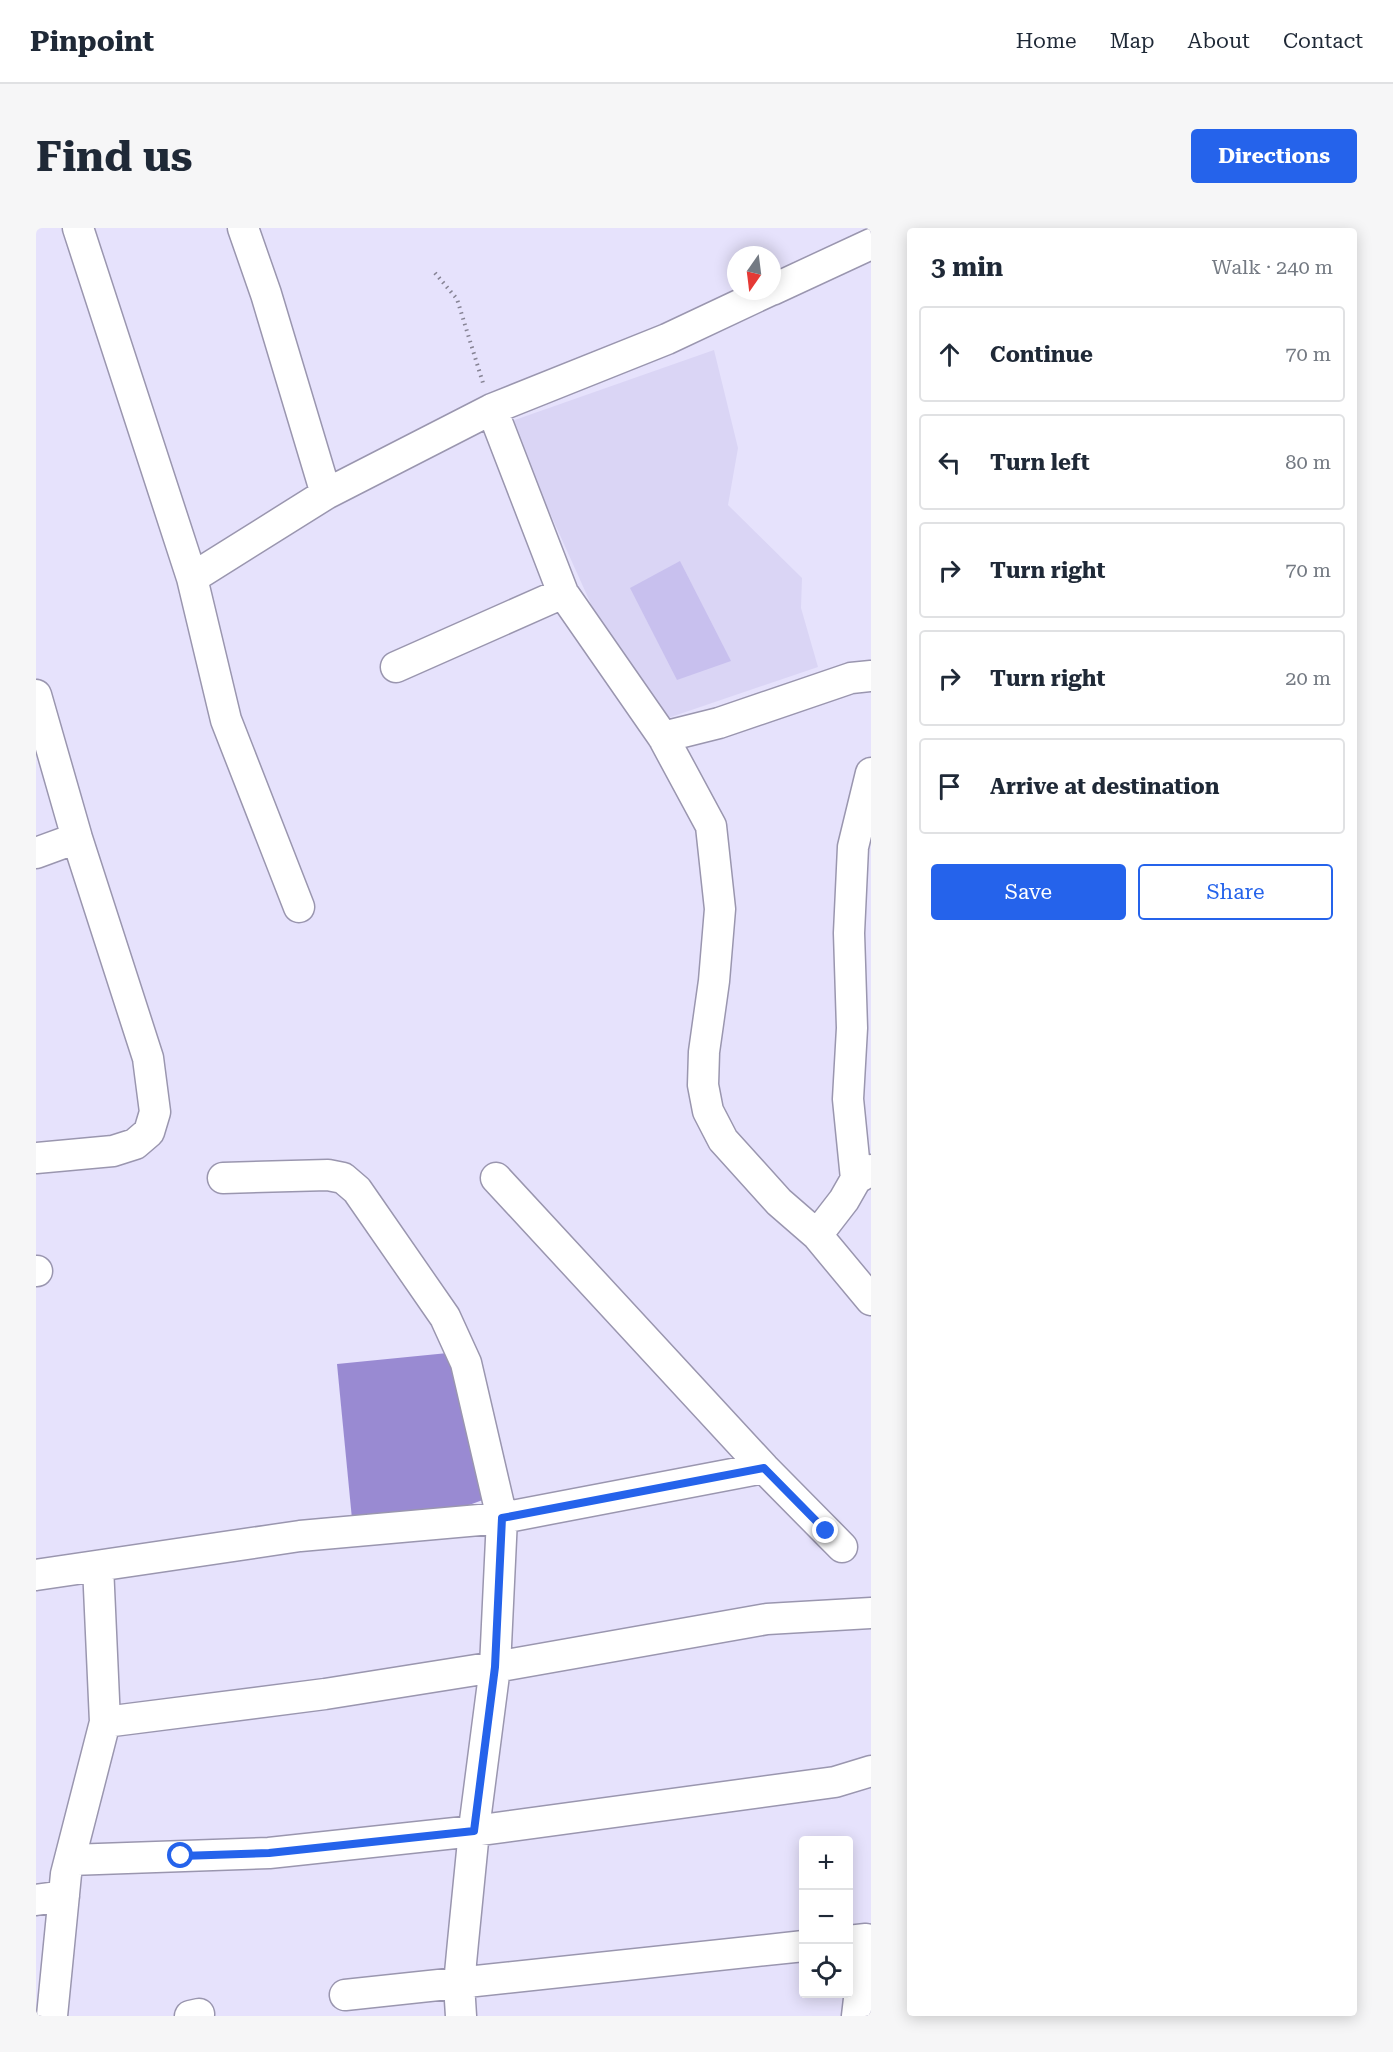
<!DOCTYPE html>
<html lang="en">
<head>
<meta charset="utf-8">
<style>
	:root { --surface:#fff; --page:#f6f6f7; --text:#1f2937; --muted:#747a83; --line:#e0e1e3; --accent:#2563eb }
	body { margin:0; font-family:"Roboto Serif",serif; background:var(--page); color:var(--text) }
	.controls { position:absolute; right:18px; bottom:18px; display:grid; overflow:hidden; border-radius:6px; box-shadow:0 3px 15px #0003 }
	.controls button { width:54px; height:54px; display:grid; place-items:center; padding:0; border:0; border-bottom:2px solid var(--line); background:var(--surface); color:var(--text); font:30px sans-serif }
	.compass { position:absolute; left:691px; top:18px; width:54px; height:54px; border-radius:50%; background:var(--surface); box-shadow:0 3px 15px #0003; rotate:194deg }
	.stop { position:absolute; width:18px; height:18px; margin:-14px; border:4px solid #2563eb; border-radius:50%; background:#fff }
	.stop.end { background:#2563eb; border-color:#fff; box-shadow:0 2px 6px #0008 }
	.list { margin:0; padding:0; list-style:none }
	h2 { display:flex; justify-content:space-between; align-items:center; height:78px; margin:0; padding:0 24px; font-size:26px }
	h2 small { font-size:20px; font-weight:400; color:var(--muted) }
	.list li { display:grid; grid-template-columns:39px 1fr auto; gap:18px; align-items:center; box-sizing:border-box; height:96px; margin:0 12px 12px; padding:0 12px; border:2px solid var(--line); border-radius:6px }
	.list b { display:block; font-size:22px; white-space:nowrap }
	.list em { font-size:20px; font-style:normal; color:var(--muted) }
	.actions { display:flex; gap:12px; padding:18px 24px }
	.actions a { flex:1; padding:14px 0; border:2px solid var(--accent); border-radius:6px; text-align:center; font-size:21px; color:var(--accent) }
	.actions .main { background:var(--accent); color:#fff }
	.icon { flex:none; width:33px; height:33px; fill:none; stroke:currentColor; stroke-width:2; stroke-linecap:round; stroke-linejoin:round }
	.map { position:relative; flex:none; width:835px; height:1788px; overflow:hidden; border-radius:6px }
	header { display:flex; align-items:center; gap:36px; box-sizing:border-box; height:84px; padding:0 30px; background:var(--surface); border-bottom:2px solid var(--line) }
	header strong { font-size:28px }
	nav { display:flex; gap:33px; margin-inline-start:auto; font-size:21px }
	.intro { display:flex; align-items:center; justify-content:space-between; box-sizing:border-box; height:144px; padding:0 36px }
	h1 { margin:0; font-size:42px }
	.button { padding:15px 27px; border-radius:6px; background:var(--accent); color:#fff; font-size:21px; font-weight:700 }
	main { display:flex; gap:36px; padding:0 36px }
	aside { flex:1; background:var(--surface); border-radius:6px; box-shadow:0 3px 15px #0003 }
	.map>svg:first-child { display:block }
</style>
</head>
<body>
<header>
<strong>Pinpoint</strong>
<nav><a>Home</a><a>Map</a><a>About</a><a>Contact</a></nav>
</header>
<div class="intro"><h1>Find us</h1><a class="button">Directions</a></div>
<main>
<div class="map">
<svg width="835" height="1788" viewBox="0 0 835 1788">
	<rect width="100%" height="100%" fill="#e6e2fc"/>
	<!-- built -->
	<path fill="#dad5f5" d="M678 122 702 220 692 277 766 350 765 380 782 439 629 491 559 385 473 194Z"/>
	<!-- green -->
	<path fill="#c8c0ee" d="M644 333 695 433 641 452 594 360Z"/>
	<!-- water -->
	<path fill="#998ad2" d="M432 1123 455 1269 411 1285 316 1291 301 1136Z"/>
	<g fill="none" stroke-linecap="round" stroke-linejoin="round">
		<defs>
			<path id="minor" d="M42 0 156 350 190 492 263 679
				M207 0 230 66 290 266
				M736 62 835 16
				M456 181 527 365 627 509 675 598 684 681 678 753 668 824 667 857 672 883 687 912 743 974 781 1007
				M156 350 290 266 456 181 631 111 733 63
				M360 439 527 365
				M0 467 41 610 112 830 119 884 113 904 99 916 77 923 0 930
				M627 509 683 495 815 450 835 448
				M0 625 41 610
				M835 942 820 951 808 972 781 1007 835 1072
				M187 950 292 947 307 950 321 962 409 1089 430 1135 466 1290 459 1439 439 1593 427 1714 423 1756 425 1788
				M460 950 728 1240 806 1319
				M820 951 812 871 816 800 813 705 817 619 835 545
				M0 1043H1
				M0 1347 264 1308 466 1290 728 1240
				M69 1494 289 1466 459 1439 731 1391 835 1385
				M34 1632 233 1625 438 1603 799 1554 835 1543
				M0 1672 28 1668
				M812 1713 830 1711 821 1788
				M309 1767 768 1718
				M16 1788 30 1646 69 1494 62 1338
				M154 1788 163 1786"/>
		</defs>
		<!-- minor casing -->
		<use href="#minor" stroke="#9a96af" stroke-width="33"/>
		<!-- path -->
		<path stroke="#868394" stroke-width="4" stroke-dasharray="1.5 4.5" stroke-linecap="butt" d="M399 45 421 71 447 155"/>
		<!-- minor -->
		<use href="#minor" stroke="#fff" stroke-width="30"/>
	</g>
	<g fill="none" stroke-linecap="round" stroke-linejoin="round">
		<!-- route -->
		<path stroke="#2563eb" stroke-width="8" d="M145 1628 233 1625 438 1603 459 1439 466 1290 728 1240 790 1303"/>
	</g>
</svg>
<div class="controls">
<button>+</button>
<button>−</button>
<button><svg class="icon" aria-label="locate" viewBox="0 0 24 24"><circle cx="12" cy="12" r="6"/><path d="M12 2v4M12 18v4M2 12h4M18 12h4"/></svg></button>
</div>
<svg class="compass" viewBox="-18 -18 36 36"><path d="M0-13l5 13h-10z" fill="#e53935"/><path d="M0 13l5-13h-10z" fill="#747a83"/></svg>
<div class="stop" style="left:145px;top:1628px"></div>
<div class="stop end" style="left:790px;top:1303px"></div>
</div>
<aside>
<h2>3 min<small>Walk · 240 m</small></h2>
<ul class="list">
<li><svg class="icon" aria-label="ahead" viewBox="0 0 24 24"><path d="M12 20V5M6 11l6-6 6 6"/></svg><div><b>Continue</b></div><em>70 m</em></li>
<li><svg class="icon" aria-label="left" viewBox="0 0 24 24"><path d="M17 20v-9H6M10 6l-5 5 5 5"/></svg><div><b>Turn left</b></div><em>80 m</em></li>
<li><svg class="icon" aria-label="right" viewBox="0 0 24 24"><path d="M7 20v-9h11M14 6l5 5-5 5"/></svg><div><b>Turn right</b></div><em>70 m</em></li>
<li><svg class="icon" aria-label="right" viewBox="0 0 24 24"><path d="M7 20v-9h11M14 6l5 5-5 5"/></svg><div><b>Turn right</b></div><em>20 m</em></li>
<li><svg class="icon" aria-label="arrive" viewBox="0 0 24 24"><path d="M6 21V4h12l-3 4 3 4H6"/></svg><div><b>Arrive at destination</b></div></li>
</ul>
<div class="actions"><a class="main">Save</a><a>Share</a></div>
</aside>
</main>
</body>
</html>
